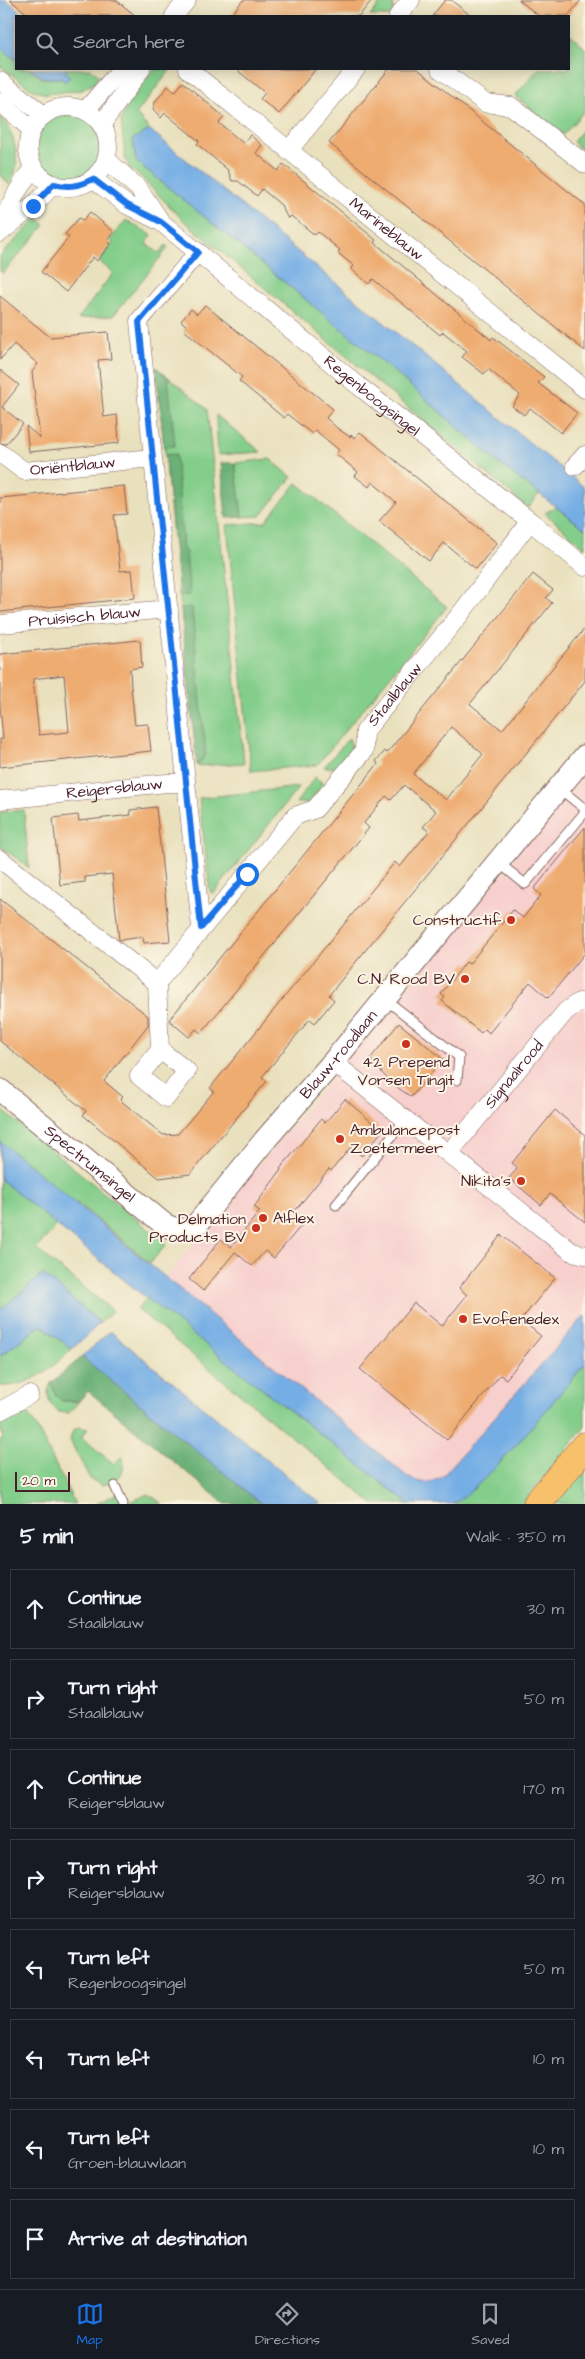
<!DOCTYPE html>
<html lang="en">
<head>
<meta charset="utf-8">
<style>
	:root { --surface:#171b24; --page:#242831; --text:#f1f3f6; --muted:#9ea1a6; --line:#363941; --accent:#1a73e8 }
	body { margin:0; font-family:"Architects Daughter",sans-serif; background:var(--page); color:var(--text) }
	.scale { position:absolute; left:15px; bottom:12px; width:55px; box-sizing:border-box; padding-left:5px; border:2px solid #4a1f2b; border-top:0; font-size:14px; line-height:18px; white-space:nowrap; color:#4a1f2b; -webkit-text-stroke:4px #fcf5e5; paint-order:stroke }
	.stop { position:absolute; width:15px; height:15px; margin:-11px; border:4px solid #1a73e8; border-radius:50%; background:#fff }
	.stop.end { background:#1a73e8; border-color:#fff; box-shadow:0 1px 5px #0008 }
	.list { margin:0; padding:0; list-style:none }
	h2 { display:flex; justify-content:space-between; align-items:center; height:65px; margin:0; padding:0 20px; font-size:21px }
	h2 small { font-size:16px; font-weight:400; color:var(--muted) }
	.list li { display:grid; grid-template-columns:32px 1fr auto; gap:15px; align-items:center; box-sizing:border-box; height:80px; margin:0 10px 10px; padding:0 10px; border:1px solid var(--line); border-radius:0px }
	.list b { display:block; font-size:19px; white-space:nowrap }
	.list p { margin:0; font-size:16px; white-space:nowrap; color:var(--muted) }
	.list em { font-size:16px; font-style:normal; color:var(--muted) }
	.icon { flex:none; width:28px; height:28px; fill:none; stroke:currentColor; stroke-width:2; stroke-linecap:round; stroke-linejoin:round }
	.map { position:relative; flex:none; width:585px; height:1504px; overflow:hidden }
	.search { position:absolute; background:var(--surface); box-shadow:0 2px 12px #0003; left:15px; right:15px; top:15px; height:55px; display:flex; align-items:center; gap:12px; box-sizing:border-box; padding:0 18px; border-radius:0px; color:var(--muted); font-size:19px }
	.sheet { height:785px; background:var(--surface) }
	nav { display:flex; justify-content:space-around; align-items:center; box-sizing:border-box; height:70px; border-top:1px solid var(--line); background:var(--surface); font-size:14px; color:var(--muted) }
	nav a { display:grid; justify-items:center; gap:2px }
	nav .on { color:var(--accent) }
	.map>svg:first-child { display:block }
</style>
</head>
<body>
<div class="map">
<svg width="585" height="1504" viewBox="0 0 585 1504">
	<rect width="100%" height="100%" fill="#fcf5e5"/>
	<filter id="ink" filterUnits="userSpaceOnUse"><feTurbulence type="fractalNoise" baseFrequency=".02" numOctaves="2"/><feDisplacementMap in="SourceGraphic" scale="10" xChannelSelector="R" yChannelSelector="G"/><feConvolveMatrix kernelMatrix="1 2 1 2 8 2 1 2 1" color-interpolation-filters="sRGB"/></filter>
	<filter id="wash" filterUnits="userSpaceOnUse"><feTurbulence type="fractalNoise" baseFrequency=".0096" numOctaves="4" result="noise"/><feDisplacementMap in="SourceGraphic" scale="20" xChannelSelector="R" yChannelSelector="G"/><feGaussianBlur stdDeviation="1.12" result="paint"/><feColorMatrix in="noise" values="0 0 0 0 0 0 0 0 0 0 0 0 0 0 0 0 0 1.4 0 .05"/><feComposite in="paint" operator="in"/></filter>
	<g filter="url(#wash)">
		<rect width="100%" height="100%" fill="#e9e1be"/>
		<!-- built -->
		<path fill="#f7d0cd" d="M585 772V1315L442 1477 431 1483H421L409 1478 166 1277Z"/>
		<!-- green -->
		<path fill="#84ce8b" stroke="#67765b" d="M383 0H388L393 4 394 16H370Z
			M569 34 585 48V110L563 135 515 96 538 69H569Z
			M0 48 16 60V69H29L42 78H60L68 69H91L99 76 94 83 82 90 46 94 31 89 0 66Z
			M154 69H171L136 114 150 130 133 140 136 161 398 375 497 462 539 494 528 508 183 220 140 176 130 169 125 158 121 120 127 106Z
			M37 146a32 32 0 1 1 64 0a32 32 0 1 1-64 0Z
			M0 117C16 131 23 168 9 185L0 174Z
			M585 127V153L573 142Z
			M37 218 45 225 3 273 0 271V256Z
			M126 220 152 235 146 244 159 253 166 245 168 248 113 316 78 319 113 273 99 261 113 243 110 240Z
			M156 367 207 409 244 763 197 766Z
			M216 415 261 452 218 455Z
			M270 459 292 477 261 516 242 517 235 463Z
			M297 483 447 607 317 765 251 771 227 525 265 522Z
			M556 507 585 529V548L545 513Z
			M349 738 352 750 336 768 324 767Z
			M315 777 323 783 309 803H296Z
			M299 787 214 893 210 892 199 798Z
			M24 810 29 868 0 846V812Z
			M0 1108 167 1244 150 1263 77 1203 36 1249 113 1311 100 1323 43 1274 0 1310Z
			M147 1298 409 1504H373L137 1309Z
			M41 1325 72 1349C52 1368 29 1388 0 1386V1356Z
			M585 1364V1427L522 1504H452L471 1491 496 1467Z
			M51 1383 56 1395 62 1401H79L69 1413 58 1412C49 1404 45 1394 51 1383Z
			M23 1408 36 1426 75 1504H0V1440L3 1438 0 1426Z
			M78 1427 88 1429 81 1437 114 1464 122 1456C129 1471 116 1482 102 1485L90 1479 70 1440 73 1430Z
			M585 1459V1500L582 1504H549Z
			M122 1491 128 1503 148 1494 163 1504H96Z"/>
		<!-- forest -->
		<path fill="#6bb177" stroke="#5a6851" d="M156 367 168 378 175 446 164 447Z
			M176 454 183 549 186 552 190 595 179 596 165 455Z
			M221 463H235L242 517 226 518Z
			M192 607 206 755 197 766 181 608Z
			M82 1357 262 1504H225L88 1391 79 1401H62L56 1395 51 1383Z"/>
		<!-- water -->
		<path fill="#75aee5" stroke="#606688" d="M0 0H6L26 16H16V60L0 48Z
			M29 69H68L65 72 70 76 65 82 60 78H45Z
			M150 130 585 488V529L497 462 398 375 136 161 133 139Z
			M0 1141 409 1478C423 1484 429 1484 442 1477L585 1315V1364C563 1389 478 1497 451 1504 439 1504 422 1504 409 1504L135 1289 0 1179Z
			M43 1274 100 1323 72 1349 41 1325 0 1356V1310Z
			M110 1331 321 1504H262L82 1357Z"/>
		<g id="blocks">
			<!-- building -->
			<path fill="#eeac71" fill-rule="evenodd" d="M10 0H116L136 16H30Z
				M243 0H372L359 16H230Z
				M445 0H451L471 16H432Z
				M519 0H581L568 16H539Z
				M236 69H316L279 114 260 99 265 93Z
				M389 69H418L585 205V351L329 143Z
				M183 82 224 117 219 123 243 143 250 135 262 145 256 153 278 171 283 164 376 240 374 242 491 340 493 337 544 377 538 383 577 413 561 433 530 408 524 415 512 406 520 395 488 369 484 374 462 357 467 351 443 332 440 335 373 279 369 284 351 269 354 266 338 253 340 250 318 232 315 235 291 216 288 219 281 205 262 189 257 196 238 181H232L228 170 197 144 199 141 165 113 161 118 153 109 155 102 168 86 175 92Z
				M90 212 114 232 108 241 111 244 97 261 93 257 66 292 41 272 69 237 65 234 79 218 83 221Z
				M0 296 50 337 108 332 111 359 98 360 104 417 117 415 119 443 29 452 26 426 40 438 32 372 38 364 14 344 0 360Z
				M205 305 333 409 326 418 337 428 350 437 351 435 355 438 360 432 497 543 476 569 444 543 429 561 379 521 396 502 372 482 369 487 355 476 358 472 336 454 339 450 315 430 312 434 287 414 284 418 239 381 242 377 184 330 187 326 181 321 191 309 197 314Z
				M0 370 19 385 2 407 23 424 6 444 0 443Z
				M124 486 127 514 114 515 116 533 120 571 132 570 135 598 0 612V498Z
				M533 574 553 590 546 598 552 603 470 704 502 730 585 628V681L329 995 334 1000 315 1023 310 1019 262 1077 267 1081 190 1174 159 1178 83 1115 86 1111 0 1041V899L148 1016V1025L104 1081 123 1097 120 1100 163 1135 178 1134 214 1091 210 1088 395 862 400 867 429 831 423 827 436 811 404 785 391 800 386 796 364 823 369 828 201 1033 196 1029 189 1037 169 1020 378 764 376 761 385 751 387 753ZM451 727 483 754 446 800 413 774Z
				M140 640 142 667 130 669 131 686 135 725 148 724 151 751 0 767V739H3L0 706V654ZM64 675 69 732 39 735 33 679Z
				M156 807 170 941 144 943 143 937 119 940 112 874 85 877V882L60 885 53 818 78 815 79 821 131 815 130 810Z
				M585 827V953L548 998 530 982 489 1033 485 1029 481 1033 442 1001 445 997 441 994 466 962 469 964 513 910 523 918 541 895 534 889Z
				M399 1023 443 1059 411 1097 390 1082 370 1059Z
				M345 1099 382 1131 362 1156 351 1147 331 1171 329 1169 294 1212 305 1221 274 1258 265 1251 252 1266 235 1252 203 1291 189 1279 221 1239 231 1247 260 1211 254 1207 281 1170 280 1169 321 1119 325 1123Z
				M555 1110 585 1135V1222L550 1194 541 1205 509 1178 518 1168 512 1163Z
				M501 1235 555 1278 521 1320 541 1336 506 1379 500 1375 447 1440 360 1369 414 1303 442 1326 467 1295 459 1288Z"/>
		</g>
	</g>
	<g filter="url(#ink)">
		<use href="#blocks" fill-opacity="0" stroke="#82635e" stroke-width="1"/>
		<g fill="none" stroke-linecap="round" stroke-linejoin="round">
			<defs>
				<path id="service" d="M559 788 585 809
					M498 862 525 884 585 812
					M385 999 459 1057 457 1080
					M336 1205 405 1120
					M115 1486 123 1504"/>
				<g id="minor">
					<path d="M174 16 187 0"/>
					<path d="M398 16 411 0"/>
					<path id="s1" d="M188 69 585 389"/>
					<path d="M440 69 485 103 511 106 585 164"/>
					<path d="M0 81 44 115"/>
					<path d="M0 102 32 130"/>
					<circle cx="68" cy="147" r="40"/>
					<path d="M86 110 121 69"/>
					<path d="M102 124 141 69"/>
					<path d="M288 151 356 69"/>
					<path d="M107 160 139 189 161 222"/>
					<path id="s2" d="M93 179 127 205 161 222 360 387 530 521 585 567"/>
					<path d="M0 225 17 192 33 167"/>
					<path d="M0 233 33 206 54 184"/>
					<path d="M198 252 139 321 201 928"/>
					<path id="s3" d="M0 453 24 471 152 458"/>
					<path d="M575 466 585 455"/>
					<path id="s4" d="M0 624 169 609"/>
					<path id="s5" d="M0 800 167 783H185"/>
					<path d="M0 859 157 983"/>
					<path id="s6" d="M157 983 295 816 315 809 364 751 365 731 462 612 530 521"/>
					<path d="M157 983 160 1050 139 1076 166 1098 187 1071 160 1050"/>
					<path d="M333 1062 572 1252 585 1255"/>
					<path id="s7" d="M449 1153 566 1011 579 1002H585"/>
					<path d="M0 1411 29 1395"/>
				</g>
				<g id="tertiary">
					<path id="s8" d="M0 1090 165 1225C178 1231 186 1232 198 1223L265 1140 333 1062 585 756"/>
				</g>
				<path id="primary" d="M537 1504 585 1446"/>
			</defs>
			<!-- service casing -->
			<use href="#service" stroke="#82635e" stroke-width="11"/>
			<!-- minor casing -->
			<use href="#minor" stroke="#82635e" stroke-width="19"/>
			<!-- tertiary casing -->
			<use href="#tertiary" stroke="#82635e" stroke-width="24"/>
			<!-- primary casing -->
			<use href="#primary" stroke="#82635e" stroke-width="29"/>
			<!-- service -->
			<use href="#service" stroke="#fff" stroke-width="9"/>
			<!-- minor -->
			<use href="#minor" stroke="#fff" stroke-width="18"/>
			<!-- tertiary -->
			<use href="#tertiary" stroke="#fff" stroke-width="22"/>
			<!-- primary -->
			<use href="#primary" stroke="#f7c06b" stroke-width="28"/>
		</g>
	</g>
	<g fill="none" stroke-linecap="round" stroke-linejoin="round" filter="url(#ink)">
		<!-- route -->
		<path stroke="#1a73e8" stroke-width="6" d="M33 206 54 184C69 188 79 186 93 179L127 205 161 222 198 252 139 322 201 928 247 874"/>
	</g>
	<!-- markers -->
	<g fill="#c8321e" stroke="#fcf5e5" stroke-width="2">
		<circle cx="511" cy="920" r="5"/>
		<circle cx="465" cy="979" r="5"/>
		<circle cx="406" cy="1044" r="5"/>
		<circle cx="340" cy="1139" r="5"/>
		<circle cx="521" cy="1181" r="5"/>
		<circle cx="263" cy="1218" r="5"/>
		<circle cx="256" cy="1228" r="5"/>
		<circle cx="463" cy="1319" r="5"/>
	</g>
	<g text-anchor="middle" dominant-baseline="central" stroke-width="4" stroke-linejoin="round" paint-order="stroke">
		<!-- street labels -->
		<g font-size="16" fill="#4a1f2b" stroke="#fcf5e5">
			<text stroke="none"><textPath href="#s1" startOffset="255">Marineblauw</textPath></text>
			<text stroke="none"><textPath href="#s2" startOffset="354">Regenboogsingel</textPath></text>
			<text stroke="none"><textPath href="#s3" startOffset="79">Oriëntblauw</textPath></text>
			<text stroke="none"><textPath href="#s4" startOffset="85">Pruisisch blauw</textPath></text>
			<text stroke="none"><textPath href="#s6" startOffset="381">Staalblauw</textPath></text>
			<text stroke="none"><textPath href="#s5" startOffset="115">Reigersblauw</textPath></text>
			<text stroke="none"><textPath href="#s8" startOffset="468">Blauw-roodlaan</textPath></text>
			<text stroke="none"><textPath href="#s7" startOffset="102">Signaalrood</textPath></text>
			<text stroke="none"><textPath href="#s8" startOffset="116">Spectrumsingel</textPath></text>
		</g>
		<!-- poi labels -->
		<g font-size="16" fill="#4a1f2b" stroke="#fcf5e5" text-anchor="end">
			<text x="501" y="920">Constructif</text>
			<text x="455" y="979">C.N. Rood BV</text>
			<text x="406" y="1062" text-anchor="middle">42 Prepend<tspan x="406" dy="18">Vorsen Tingit</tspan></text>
			<text x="350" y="1130" text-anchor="start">Ambulancepost<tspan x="350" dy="18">Zoetermeer</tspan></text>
			<text x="511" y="1181">Nikita's</text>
			<text x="273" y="1218" text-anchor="start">Alflex</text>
			<text x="246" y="1219">Delmation<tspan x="246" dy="18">Products BV</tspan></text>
			<text x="473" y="1319" text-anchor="start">Evofenedex</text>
		</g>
	</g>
</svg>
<div class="scale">20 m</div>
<div class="stop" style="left:247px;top:874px"></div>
<div class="stop end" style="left:33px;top:206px"></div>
<div class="search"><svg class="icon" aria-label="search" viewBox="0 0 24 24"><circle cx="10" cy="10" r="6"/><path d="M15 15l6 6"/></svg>Search here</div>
</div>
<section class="sheet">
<h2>5 min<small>Walk · 350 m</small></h2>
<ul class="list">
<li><svg class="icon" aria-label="ahead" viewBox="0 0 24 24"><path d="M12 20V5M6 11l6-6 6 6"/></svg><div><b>Continue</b><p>Staalblauw</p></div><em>30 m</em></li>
<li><svg class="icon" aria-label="right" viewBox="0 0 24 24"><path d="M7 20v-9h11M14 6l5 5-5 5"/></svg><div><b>Turn right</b><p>Staalblauw</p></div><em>50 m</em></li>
<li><svg class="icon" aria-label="ahead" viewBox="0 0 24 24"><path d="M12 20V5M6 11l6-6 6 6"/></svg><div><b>Continue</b><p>Reigersblauw</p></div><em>170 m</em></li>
<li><svg class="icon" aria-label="right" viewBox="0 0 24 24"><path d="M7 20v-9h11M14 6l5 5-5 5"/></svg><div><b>Turn right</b><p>Reigersblauw</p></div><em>30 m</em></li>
<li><svg class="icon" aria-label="left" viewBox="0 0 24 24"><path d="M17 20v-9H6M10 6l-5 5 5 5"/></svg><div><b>Turn left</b><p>Regenboogsingel</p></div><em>50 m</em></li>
<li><svg class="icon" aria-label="left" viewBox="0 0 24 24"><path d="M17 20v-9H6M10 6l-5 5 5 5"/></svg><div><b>Turn left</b></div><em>10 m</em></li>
<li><svg class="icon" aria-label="left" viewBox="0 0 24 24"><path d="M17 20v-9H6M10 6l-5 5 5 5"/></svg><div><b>Turn left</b><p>Groen-blauwlaan</p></div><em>10 m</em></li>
<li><svg class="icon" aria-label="arrive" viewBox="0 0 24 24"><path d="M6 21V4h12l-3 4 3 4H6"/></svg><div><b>Arrive at destination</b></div></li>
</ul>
</section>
<nav>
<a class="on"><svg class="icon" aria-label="map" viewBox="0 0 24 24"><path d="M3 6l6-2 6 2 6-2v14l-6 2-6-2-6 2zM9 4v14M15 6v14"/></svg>Map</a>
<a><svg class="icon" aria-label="directions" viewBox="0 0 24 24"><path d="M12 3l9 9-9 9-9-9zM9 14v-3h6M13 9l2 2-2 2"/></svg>Directions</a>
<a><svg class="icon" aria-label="saved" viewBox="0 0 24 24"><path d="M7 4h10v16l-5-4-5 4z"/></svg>Saved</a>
</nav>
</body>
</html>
